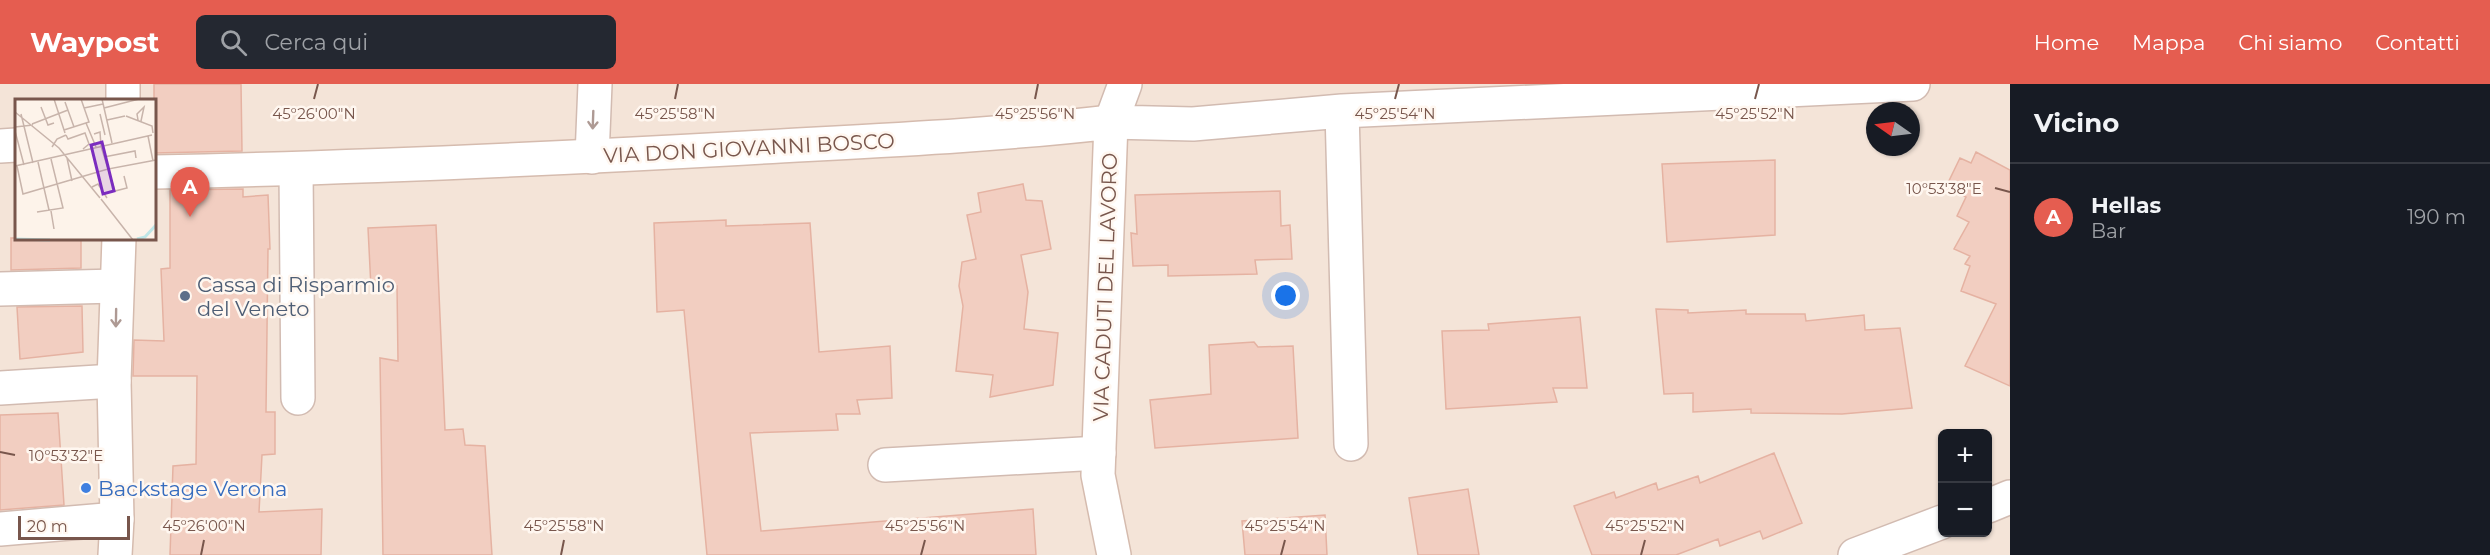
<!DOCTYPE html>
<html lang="it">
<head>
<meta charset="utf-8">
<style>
	:root { --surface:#171b24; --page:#242831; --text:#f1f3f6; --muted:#9ea1a6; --line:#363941; --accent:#e55d50 }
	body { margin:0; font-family:Montserrat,sans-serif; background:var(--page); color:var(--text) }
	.controls { position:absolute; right:18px; bottom:18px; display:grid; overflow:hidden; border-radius:9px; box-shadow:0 2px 4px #0004 }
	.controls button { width:54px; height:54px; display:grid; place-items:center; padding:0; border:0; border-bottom:2px solid var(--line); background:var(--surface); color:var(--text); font:30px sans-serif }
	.compass { position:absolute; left:1866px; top:18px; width:54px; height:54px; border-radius:50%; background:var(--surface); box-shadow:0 2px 4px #0004; rotate:284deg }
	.scale { position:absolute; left:18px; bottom:15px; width:112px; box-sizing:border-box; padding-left:6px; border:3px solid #78564c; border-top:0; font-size:16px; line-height:21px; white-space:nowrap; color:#78564c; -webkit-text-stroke:4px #fff7f0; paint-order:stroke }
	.you { position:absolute; left:1286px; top:212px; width:21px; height:21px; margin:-15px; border:4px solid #fff; border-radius:50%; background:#1a73e8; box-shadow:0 0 0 9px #1a73e833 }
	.badge { display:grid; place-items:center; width:39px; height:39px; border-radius:50%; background:var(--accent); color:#fff; font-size:20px; font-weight:700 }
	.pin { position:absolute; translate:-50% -50px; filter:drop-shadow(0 2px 3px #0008) }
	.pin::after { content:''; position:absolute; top:32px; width:21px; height:18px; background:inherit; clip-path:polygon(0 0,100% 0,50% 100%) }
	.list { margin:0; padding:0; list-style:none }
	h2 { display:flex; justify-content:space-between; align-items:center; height:78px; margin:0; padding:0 24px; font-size:26px }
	h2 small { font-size:20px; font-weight:400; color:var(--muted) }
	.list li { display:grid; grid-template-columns:39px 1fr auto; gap:18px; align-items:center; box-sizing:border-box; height:108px; padding:0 24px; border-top:2px solid var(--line) }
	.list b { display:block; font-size:22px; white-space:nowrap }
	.list p { margin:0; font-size:20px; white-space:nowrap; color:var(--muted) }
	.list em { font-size:20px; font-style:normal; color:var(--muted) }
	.icon { flex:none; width:33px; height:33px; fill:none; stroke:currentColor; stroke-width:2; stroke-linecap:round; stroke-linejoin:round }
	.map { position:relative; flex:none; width:2010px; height:471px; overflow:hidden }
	header { display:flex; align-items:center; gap:36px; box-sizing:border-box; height:84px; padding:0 30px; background:var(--accent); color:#fff }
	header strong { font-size:28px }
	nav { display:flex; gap:33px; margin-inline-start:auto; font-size:21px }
	.search { width:420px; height:54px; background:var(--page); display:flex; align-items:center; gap:15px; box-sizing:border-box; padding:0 21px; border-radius:9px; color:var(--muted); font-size:22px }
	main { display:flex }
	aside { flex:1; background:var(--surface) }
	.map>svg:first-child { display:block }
</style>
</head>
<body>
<header>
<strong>Waypost</strong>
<div class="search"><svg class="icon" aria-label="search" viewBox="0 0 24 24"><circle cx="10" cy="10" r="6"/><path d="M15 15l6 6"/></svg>Cerca qui</div>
<nav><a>Home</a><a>Mappa</a><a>Chi siamo</a><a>Contatti</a></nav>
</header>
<main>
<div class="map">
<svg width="2010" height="471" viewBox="0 0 2010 471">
	<rect width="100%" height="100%" fill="#fdf3ea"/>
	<!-- residential -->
	<path fill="#f4e4d8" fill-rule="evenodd" d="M0 0H2010V471H0ZM16 16H154V154H16ZM1875 27H1911V63H1875ZM1942 350H1988V448H1942Z"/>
	<!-- building -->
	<path fill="#f2cec1" stroke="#e5b2a2" stroke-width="1.5" d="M154 0H241L242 67 154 69Z
		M1976 68 2010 86V302L1965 282 1996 220 1961 207 1970 182 1965 180 1970 172 1954 165 1969 138 1957 132 1966 113 1946 103 1960 74 1971 79Z
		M1775 76V151L1667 158 1662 80Z
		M1023 100 1026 116 1042 117 1051 165 1021 171 1028 208 1024 245 1058 249 1053 301 990 313 993 291 956 287 963 222 959 202 962 178 976 175 967 131 981 128 978 109Z
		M243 105V113L268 111 270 165H268L266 328H275V370L262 371 259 428 322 425 321 471H170L173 382 196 380 197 292H133L134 256 164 257 161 185 170 184V106Z
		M1280 107 1281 142 1290 141 1292 175 1255 176 1257 190 1168 192V181L1133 182 1131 149 1137 150 1135 111Z
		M726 136V142L810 139 819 268 890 262 892 314 857 316 860 330H836L838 346 750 349 761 447 1033 425 1036 471H707L684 226 657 228 654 139Z
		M436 141 445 346 463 345 465 361 485 362 492 471H383L380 274 398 277 397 202 371 204 368 144Z
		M11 154H81V184L11 186Z
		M82 222 83 268 20 275 17 223Z
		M1656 225 1688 226V229L1746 226V230H1805L1806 237 1864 231 1865 246 1900 244 1912 324 1842 330 1751 329V325L1693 328V309L1664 310Z
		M1580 233 1587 304H1553L1557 318 1446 325 1442 247 1489 246 1488 240Z
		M1254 258 1258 263 1293 262 1298 354 1155 364 1150 316 1211 310 1209 261Z
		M58 329 64 421 0 426V331Z
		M1774 369 1802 439 1763 455 1760 447 1720 462 1718 455 1676 471H1592L1574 422 1614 408 1616 414 1656 399 1658 406 1698 392 1700 399Z
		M1468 405 1479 471H1418L1409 414Z
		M1325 431 1327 471H1245L1242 437Z"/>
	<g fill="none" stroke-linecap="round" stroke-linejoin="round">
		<defs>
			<path id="minor" d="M1125 0 1111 38 1193 40 1342 27 1913 0
				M1342 27 1351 360
				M0 62 16 61
				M592 73 595 0
				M296 85 298 314
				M0 205 116 202
				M0 304 114 297
				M885 381 1099 369
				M1988 422 2010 413
				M0 445 117 435
				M1855 471 1942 438"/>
			<path id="secondary" d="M123 16V0
				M154 88C352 84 549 75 746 64 868 57 990 52 1111 38L1098 391 1114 471
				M115 471 117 435 114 297 119 154"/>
		</defs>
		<!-- minor casing -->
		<use href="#minor" stroke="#d2bbb1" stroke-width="36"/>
		<!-- secondary casing -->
		<use href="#secondary" stroke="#d5bbae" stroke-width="36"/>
		<!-- minor -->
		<use href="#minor" stroke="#fff" stroke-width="33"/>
		<!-- secondary -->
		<use href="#secondary" stroke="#fff" stroke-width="33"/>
	</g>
	<!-- one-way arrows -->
	<defs><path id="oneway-shaft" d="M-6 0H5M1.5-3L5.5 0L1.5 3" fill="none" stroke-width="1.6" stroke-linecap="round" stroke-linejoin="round" transform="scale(1.5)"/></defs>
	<g stroke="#ae9a94">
		<use href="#oneway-shaft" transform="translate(593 36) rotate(92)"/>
		<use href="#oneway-shaft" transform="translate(116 234) rotate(91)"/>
	</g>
	<!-- ticks -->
	<path fill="none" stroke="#78564c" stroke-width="2" d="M314 15 318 0M675 15 678 0M1035 15 1038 0M1395 15 1399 0M1755 15 1759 0M1995 104 2010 108M0 368 15 371M201 471 204 456M561 471 564 456M921 471 925 456M1281 471 1285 456M1641 471 1645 456"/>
	<!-- markers -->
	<circle fill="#5c6f8a" stroke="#fff7f0" stroke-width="2" cx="185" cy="212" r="6"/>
	<circle fill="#3f7fe0" stroke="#fff7f0" stroke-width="2" cx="86" cy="404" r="6"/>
	<g text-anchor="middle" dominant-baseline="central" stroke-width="5" stroke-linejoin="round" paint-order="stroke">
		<!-- street labels -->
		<g font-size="21" fill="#78564c" stroke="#fff7f0">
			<text transform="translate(749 64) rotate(-3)">VIA DON GIOVANNI BOSCO</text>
			<text transform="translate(1105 203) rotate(-88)">VIA CADUTI DEL LAVORO</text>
		</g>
		<!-- service labels -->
		<g font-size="21" fill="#4e5e75" stroke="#fff7f0" text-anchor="start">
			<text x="197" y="200">Cassa di Risparmio<tspan x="197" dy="24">del Veneto</tspan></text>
		</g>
		<!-- shop labels -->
		<g font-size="21" fill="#366cbe" stroke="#fff7f0" text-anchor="start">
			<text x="98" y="404">Backstage Verona</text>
		</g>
	</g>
	<!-- overview -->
	<g transform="translate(15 15)">
		<rect width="141" height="141" fill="#fdf3ea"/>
		<path fill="none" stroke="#bee6e7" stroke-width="3" d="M0 140 35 141M122 140 130 138 141 126"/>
		<path fill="none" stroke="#c8b4ab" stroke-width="1.5" d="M39 0 50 34M87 0 97 44M50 3 59 28M26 8 33 26 39 24M69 9 88 5M89 9 124 0M0 13 44 49 85 99M6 15 18 64M85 15 90 36M111 17 137 27 138 34M92 21 110 17M123 21 122 15 129 8 126 22M71 24 81 48M17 25 53 11M0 28 18 26M49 31 74 23 66 0M0 32 9 66M79 35 85 33 86 47M51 36 53 40 70 34 74 45 68 50M133 37 138 62M37 48 42 40 51 36M89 58 120 52 121 59M52 59 57 82M23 63 34 111M0 67 137 36M2 67 8 95 93 70 86 47M109 77 112 89 100 92 93 70 141 61M77 88 83 85 92 99M86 100 118 141M36 112 39 130M22 113 48 109 36 60"/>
		<path fill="#7b2cbf" fill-opacity="0.15" stroke="#7b2cbf" stroke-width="3" d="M87 43 99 92 88 95 76 46Z"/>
		<rect width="141" height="141" fill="none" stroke="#78564c" stroke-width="3"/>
	</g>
	<g font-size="15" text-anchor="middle" fill="#78564c" stroke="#fff7f0" stroke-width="5" stroke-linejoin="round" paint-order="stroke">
		<text x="314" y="35">45°26'00"N</text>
		<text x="675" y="35">45°25'58"N</text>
		<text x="1035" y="35">45°25'56"N</text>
		<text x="1395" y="35">45°25'54"N</text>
		<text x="1755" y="35">45°25'52"N</text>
		<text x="1944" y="110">10°53'38"E</text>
		<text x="66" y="377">10°53'32"E</text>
		<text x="204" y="447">45°26'00"N</text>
		<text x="564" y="447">45°25'58"N</text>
		<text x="925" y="447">45°25'56"N</text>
		<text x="1285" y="447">45°25'54"N</text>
		<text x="1645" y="447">45°25'52"N</text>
	</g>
</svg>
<div class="controls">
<button>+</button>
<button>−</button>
</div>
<svg class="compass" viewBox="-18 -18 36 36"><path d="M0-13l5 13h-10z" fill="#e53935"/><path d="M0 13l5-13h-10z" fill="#9ea1a6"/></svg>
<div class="scale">20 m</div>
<div class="you"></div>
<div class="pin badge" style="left:190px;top:133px">A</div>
</div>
<aside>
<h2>Vicino<small></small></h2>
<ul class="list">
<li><span class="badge">A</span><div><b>Hellas</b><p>Bar</p></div><em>190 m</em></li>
</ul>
</aside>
</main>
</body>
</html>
